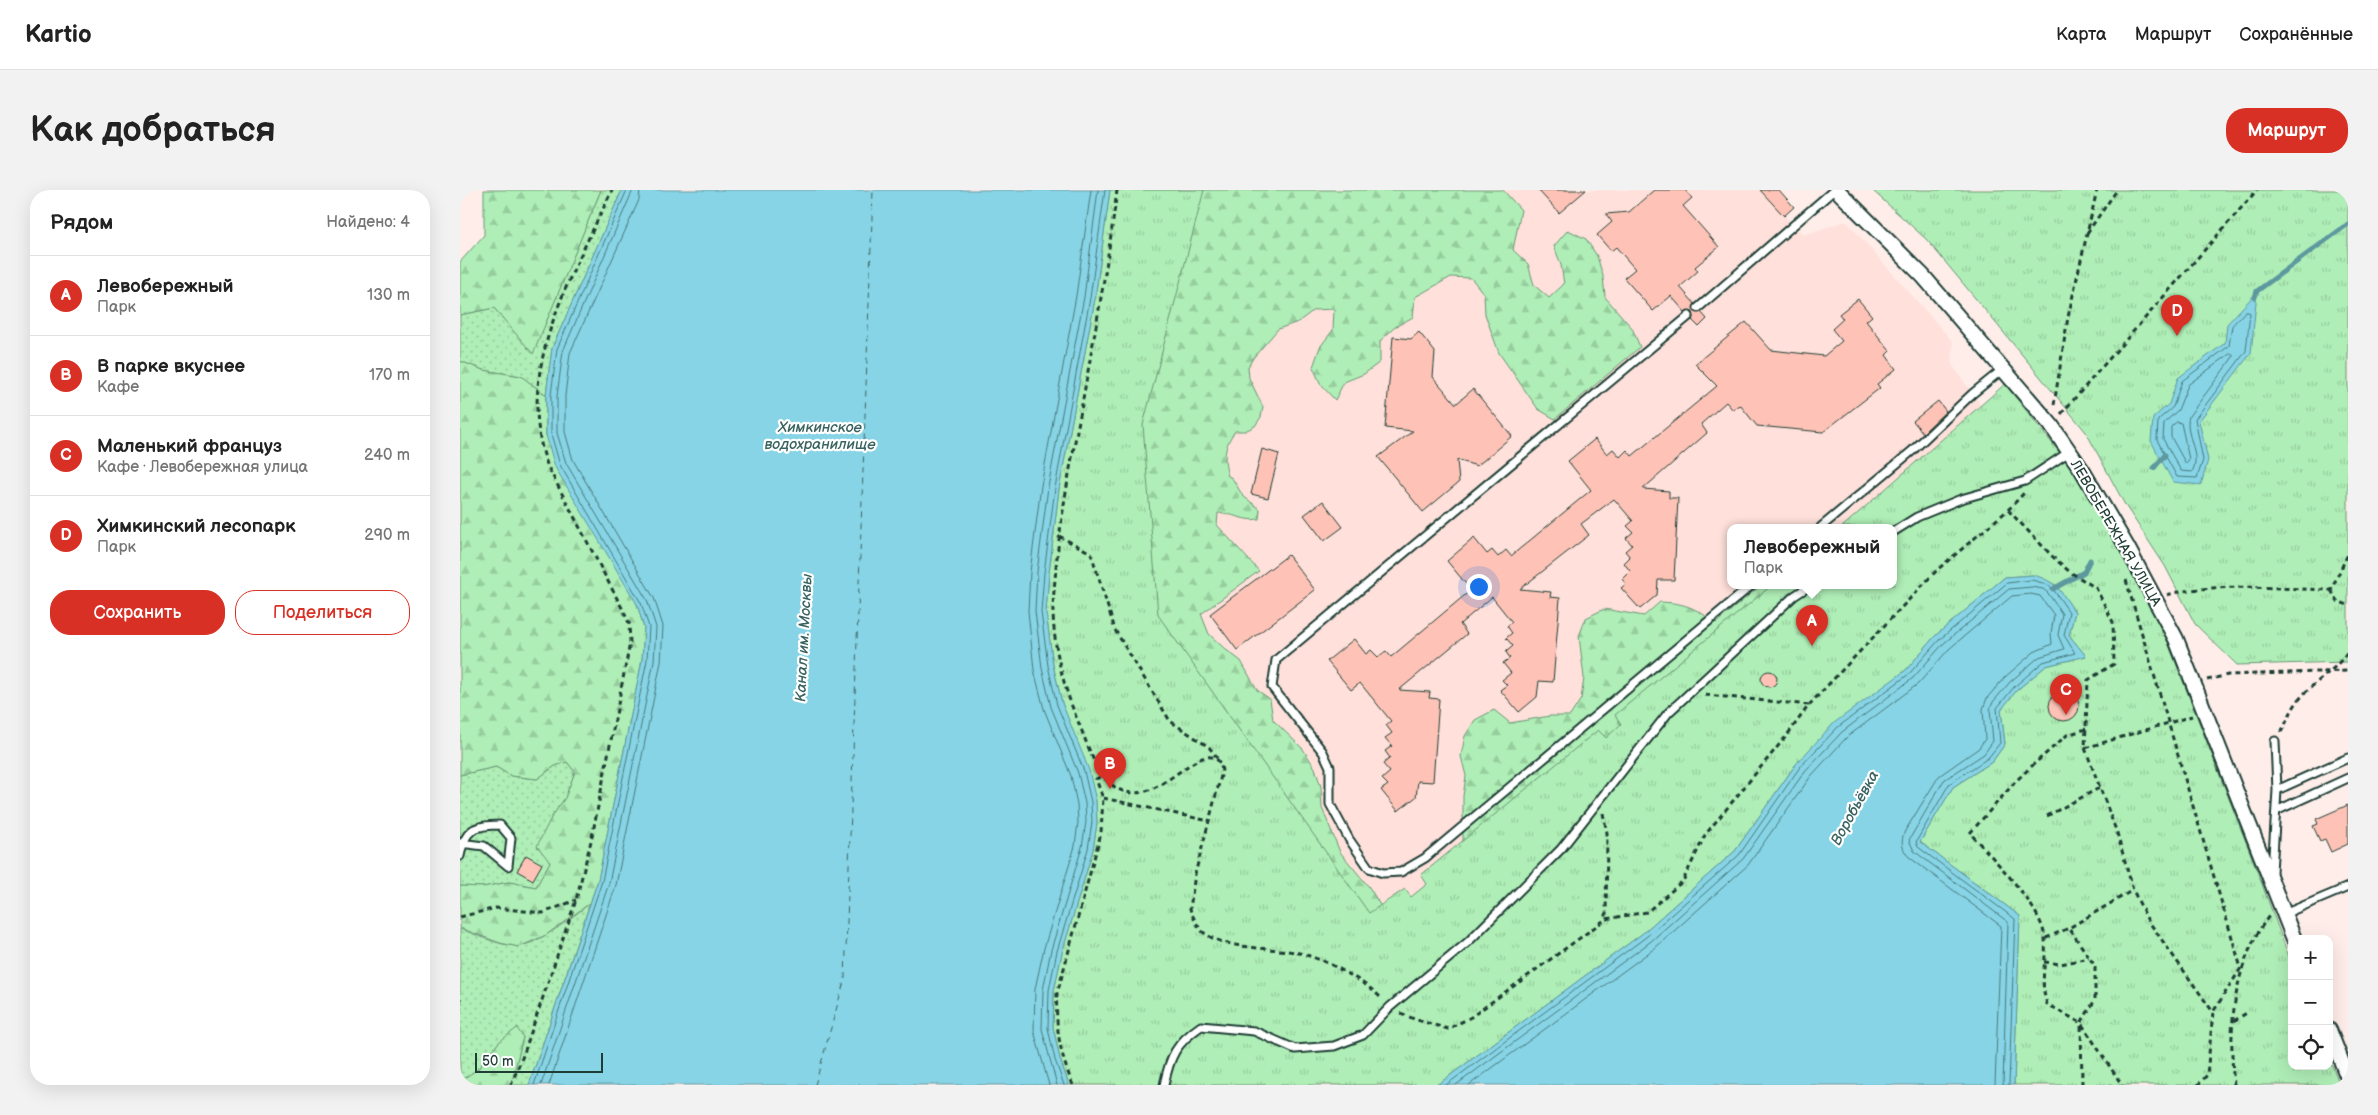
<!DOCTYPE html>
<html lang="ru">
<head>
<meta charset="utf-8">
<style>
	:root { --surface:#fff; --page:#f2f2f2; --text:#222; --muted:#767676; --line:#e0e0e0; --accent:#d93025 }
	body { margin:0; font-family:"Balsamiq Sans",sans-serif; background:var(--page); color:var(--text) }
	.controls { position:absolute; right:15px; bottom:15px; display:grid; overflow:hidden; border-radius:10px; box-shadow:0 5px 20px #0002 }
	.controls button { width:45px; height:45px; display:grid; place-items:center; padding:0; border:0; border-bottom:1px solid var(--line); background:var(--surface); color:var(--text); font:25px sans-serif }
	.scale { position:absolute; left:15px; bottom:12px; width:128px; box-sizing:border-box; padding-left:5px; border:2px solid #1f3d34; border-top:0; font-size:14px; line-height:18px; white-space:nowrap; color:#1f3d34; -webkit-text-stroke:4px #fff; paint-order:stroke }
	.you { position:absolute; left:1018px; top:396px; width:18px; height:18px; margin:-12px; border:4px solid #fff; border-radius:50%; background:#1a73e8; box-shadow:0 0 0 8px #1a73e833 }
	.badge { display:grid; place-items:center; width:32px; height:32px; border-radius:50%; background:var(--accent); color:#fff; font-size:16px; font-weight:700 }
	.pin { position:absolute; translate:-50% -41px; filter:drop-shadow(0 1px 2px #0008) }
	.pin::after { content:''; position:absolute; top:26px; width:18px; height:15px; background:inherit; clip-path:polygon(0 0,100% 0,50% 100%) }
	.popup { position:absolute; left:1267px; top:334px; width:170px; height:65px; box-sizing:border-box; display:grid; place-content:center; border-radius:10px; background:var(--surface); filter:drop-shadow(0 1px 4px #0005); font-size:16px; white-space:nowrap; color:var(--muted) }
	.popup b { font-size:19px; color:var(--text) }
	.popup::after { content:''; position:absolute; left:50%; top:100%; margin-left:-10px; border:10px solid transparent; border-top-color:var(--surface) }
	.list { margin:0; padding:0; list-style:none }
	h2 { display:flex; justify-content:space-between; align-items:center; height:65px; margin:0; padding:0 20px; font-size:21px }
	h2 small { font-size:16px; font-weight:400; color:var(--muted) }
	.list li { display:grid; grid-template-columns:32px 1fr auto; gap:15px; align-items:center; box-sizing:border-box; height:80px; padding:0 20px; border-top:1px solid var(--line) }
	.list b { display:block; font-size:19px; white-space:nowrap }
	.list p { margin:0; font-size:16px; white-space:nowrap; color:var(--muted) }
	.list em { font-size:16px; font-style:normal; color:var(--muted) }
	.actions { display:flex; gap:10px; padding:15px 20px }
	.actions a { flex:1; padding:11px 0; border:1px solid var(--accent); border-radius:20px; text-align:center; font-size:18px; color:var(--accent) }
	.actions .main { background:var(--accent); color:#fff }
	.icon { flex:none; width:28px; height:28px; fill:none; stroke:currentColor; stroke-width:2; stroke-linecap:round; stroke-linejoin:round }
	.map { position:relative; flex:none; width:1888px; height:895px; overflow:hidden; border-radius:20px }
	header { display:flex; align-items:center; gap:30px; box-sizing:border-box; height:70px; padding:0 25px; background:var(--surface); border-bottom:1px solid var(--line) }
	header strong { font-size:24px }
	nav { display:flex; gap:28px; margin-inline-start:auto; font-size:18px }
	.intro { display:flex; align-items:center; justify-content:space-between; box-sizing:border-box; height:120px; padding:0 30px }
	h1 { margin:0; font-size:35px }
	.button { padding:12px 22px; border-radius:20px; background:var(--accent); color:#fff; font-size:18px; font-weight:700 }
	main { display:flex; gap:30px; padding:0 30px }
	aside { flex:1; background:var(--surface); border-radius:20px; box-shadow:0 5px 20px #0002 }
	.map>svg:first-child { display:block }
</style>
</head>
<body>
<header>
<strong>Kartio</strong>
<nav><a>Карта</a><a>Маршрут</a><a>Сохранённые</a></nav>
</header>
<div class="intro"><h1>Как добраться</h1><a class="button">Маршрут</a></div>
<main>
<aside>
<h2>Рядом<small>Найдено: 4</small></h2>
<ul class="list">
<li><span class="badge">A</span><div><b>Левобережный</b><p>Парк</p></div><em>130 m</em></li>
<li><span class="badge">B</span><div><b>В парке вкуснее</b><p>Кафе</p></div><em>170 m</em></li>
<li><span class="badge">C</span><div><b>Маленький француз</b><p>Кафе · Левобережная улица</p></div><em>240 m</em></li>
<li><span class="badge">D</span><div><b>Химкинский лесопарк</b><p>Парк</p></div><em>290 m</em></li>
</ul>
<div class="actions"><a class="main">Сохранить</a><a>Поделиться</a></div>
</aside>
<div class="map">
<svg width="1888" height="895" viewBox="0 0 1888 895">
	<defs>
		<pattern id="grass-dots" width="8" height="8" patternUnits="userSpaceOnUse" patternTransform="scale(1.25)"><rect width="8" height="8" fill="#afeeb6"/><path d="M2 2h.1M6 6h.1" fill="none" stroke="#96cd9d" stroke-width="1.8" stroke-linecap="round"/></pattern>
		<pattern id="forest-firs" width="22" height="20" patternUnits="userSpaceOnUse" patternTransform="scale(1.25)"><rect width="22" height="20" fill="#afeeb6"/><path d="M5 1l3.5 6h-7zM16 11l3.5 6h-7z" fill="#96cd9d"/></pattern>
		<pattern id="park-tufts" width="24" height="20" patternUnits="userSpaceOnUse" patternTransform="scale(1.25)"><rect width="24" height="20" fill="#afeeb6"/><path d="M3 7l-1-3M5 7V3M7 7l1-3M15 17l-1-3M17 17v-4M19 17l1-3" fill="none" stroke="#96cd9d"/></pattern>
	</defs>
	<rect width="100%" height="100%" fill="#ffede9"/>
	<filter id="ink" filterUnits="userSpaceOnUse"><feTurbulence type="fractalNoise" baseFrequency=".02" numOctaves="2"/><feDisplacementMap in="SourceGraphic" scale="10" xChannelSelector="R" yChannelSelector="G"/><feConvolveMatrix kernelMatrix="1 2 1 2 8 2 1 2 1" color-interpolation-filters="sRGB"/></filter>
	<g filter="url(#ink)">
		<!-- built -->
		<path fill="#ffe0da" d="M744 0H1300L1343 45 1386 31 1493 152 1492 175 1521 215 1382 337H1271V395H1312L961 685 968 694 951 707 945 700 909 723 698 425Z"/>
		<!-- grass -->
		<path fill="url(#grass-dots)" stroke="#679675" d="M141 0H162L92 158 86 205 61 186 23 180 0 171V125L34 118 73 163Z
			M107 572 115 582 105 608 91 628 90 672 76 697 49 692 23 697 0 696V585L36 577 51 586 77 589 95 576Z
			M130 713 69 895H51L63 847 39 852 18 879 0 892V739C18 745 37 755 56 756 76 757 115 725 130 713Z"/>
		<!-- forest -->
		<path fill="url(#forest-firs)" stroke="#679675" d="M24 0H141L73 164 34 118 0 125V72L24 45Z
			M677 0H1043L1061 20 1053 60 1068 74 1074 95 1089 108 1104 94 1101 75 1094 56 1108 40 1126 49 1137 66 1143 86 1145 107 1172 138 1180 157 1095 229 1078 219 1039 163 1025 124 1024 104 1011 88 991 87 955 107 953 127 935 137 920 151V172L904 184 884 192 875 210 861 195 853 177 860 157 873 140 874 119 854 120 838 132 818 139 793 168 788 177 789 188 803 217 801 227 795 236 785 241H775C764 256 763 268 768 286L772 288 783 306 800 319 799 329C783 332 774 323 758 323L757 335 799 381 741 424 749 444 765 459 781 471 797 500 810 509 813 530 843 559 855 578 861 597 862 618 880 662 909 697 920 715 938 723 957 716 1003 651V606L1006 586 1001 566 1005 546 1015 530 1034 520 1050 533 1090 526H1110L1121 509 1124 488 1119 446 1126 428 1144 419 1184 426 1200 412C1226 413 1235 418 1256 433L1301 395H1334L774 895 651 650Z
			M0 171 23 180 61 186 86 205V245L177 414 184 438 182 470 138 690 130 713 86 745 59 757 40 753 0 738V696L23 697 49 692 76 697 90 672 77 656 91 628 105 608 115 582 107 572 95 576 77 589 51 586 36 577 0 585Z
			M57 838 63 847 51 895H0V891L18 879 39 852Z"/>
		<!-- park -->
		<path fill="url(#park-tufts)" stroke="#679675" d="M650 0H744L683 235 698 425 909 723 945 699 951 707 967 694 961 685 1138 540 1146 548 1161 534 1155 525 1312 395H1433V337H1382L1545 194 1616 283 1681 396 1703 440 1793 670 1832 775V876H1869V868L1880 895H1554L1560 726 1460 652 1493 597 1532 572 1545 554 1541 519 1557 500 1586 476 1626 466 1609 445 1615 422 1596 395 1573 385 1545 387 1475 446 1446 480 1336 574 1275 661 1183 743 977 895H609L600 869 593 837 594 801 602 763 633 660 637 633 636 611 602 513 593 475 586 422 589 383 599 299 635 109Z
			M1412 0H1888V472L1777 475 1735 434 1705 376 1665 315 1626 242 1467 50Z"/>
		<!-- water -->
		<path fill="#87d4e6" stroke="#5d989f" d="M162 0H650L635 109 599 299 589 383 586 422 593 475 602 513 629 580 636 611 637 633 633 660 602 763 594 801 593 837 600 869 609 895H69L138 690 182 470 184 438 177 414 95 277 86 245V205L92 158Z
			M1797 102 1791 163 1739 231 1748 270 1741 295 1713 292 1691 251 1693 228 1709 214 1718 188 1765 153 1767 134Z
			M1573 385C1597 391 1601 402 1615 422L1609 445 1626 466 1586 476 1557 500 1541 520 1545 554 1532 572 1493 597 1460 652 1560 726 1554 895H977L1183 743 1275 661 1336 574 1374 533 1446 480 1475 446 1545 387Z"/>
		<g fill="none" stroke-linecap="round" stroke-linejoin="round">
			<!-- shore -->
			<path stroke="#49797b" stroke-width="1" d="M1786 121 1790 123 1786 161 1735 229 1743 270 1737 288 1717 287 1697 250 1698 230 1713 217 1722 191 1769 156 1772 136Z
				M1770 164H1773V167L1729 226C1724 246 1742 263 1732 282L1721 281 1703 249 1704 233 1718 220 1728 195Z
				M1717 232 1721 233 1729 269 1726 274 1711 247V237Z
				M74 895 142 691 187 470 189 437 181 413 100 275 91 244V205L97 159 167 0
				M81 895 149 693 194 471 196 437 187 410 106 273 97 243V206L103 161 173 0
				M89 895 156 695 201 472 203 436 194 408 113 270 105 242V206L110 163 179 10 180 0
				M589 895 574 841 575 799 584 758 615 656 618 632 617 614 611 586 584 519 574 480 568 421 570 382 581 296 616 106 631 0
				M597 895 582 839 583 800 591 760 622 657 626 632 625 613 618 583 591 517 582 478 575 421 577 382 588 297 624 107 638 0
				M604 895 595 870 588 838 589 800 597 761 628 659 632 632 631 612 624 581 597 515 588 476 581 422 584 383 595 298 630 108 645 0
				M986 895 1186 747 1279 665 1340 577 1378 537 1449 484 1479 450 1547 393 1572 390 1586 394 1593 399 1609 422 1604 445 1615 463 1583 472 1554 497 1537 518 1540 553 1528 568 1489 594 1456 652 1458 657 1555 729 1549 895
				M996 895 1190 752 1283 669 1345 581 1382 542 1453 488 1483 454 1549 399 1572 397 1583 399 1588 403 1602 424 1598 445 1604 459 1579 467 1550 492 1533 512 1530 519 1533 551 1524 564 1484 590 1449 650 1454 661 1548 732 1543 895
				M1009 895 1195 758 1288 675 1351 586 1387 547 1458 494 1489 459 1552 406 1571 404 1580 406 1594 425 1591 443 1592 454 1574 462 1545 487 1527 508 1523 519 1525 549 1519 558 1479 586 1445 641C1440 651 1442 660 1449 667L1541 736 1535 895"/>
			<!-- stream -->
			<path stroke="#5d989f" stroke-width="5" d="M1795 107 1797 101 1888 34
				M1694 278 1705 265
				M1593 399 1624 382 1630 370"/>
			<!-- ferry -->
			<path stroke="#396360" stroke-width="1" stroke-dasharray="6 5" stroke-linecap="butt" d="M355 895 385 788 413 0"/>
		</g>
		<!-- building -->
		<path fill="#fec3b6" stroke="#1f3d34" d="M1078 0H1126L1099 23Z
			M1194 0H1225L1232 8 1223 16 1259 57 1235 77 1238 81 1220 97 1235 114 1234 121 1241 122 1247 129 1239 137 1232 130 1233 122H1225L1211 106 1193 121 1164 88 1175 79 1156 57 1151 61 1137 45 1152 32 1146 24 1169 22Z
			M1300 0H1319L1334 17 1324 26Z
			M1398 109 1412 126 1406 131 1430 161 1426 165 1436 179 1417 194 1420 198 1363 242 1297 236 1280 215 1273 220 1266 212 1241 234 1247 243 1183 299 1209 301V308H1218L1214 390H1198L1197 405 1180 419 1161 398 1166 394 1162 389 1170 381 1164 373 1170 367 1165 361 1172 355 1166 348 1173 342 1167 336 1173 331 1154 309 1121 334 1129 345 1060 399 1091 402 1090 407 1100 408 1093 492 1079 491 1077 507 1059 522 1040 500 1047 495 1042 490 1051 483 1043 473 1050 468 1046 462 1053 456 1046 448 1052 443 1047 436 1052 432 1032 407 1000 434 1007 444 939 500 970 502 969 508 979 509 973 592 958 591 956 607 938 621 921 600 928 595 922 589 930 582 923 574 930 568 925 561 932 556 925 548 932 543 926 535 931 531 900 493 891 500 867 471 894 449 906 464 911 460 918 467 926 461 931 467 1011 400 987 371 1014 348 1027 364 1032 360 1038 367 1046 360 1051 366 1131 300 1108 271 1135 249 1147 264 1153 259 1160 267 1167 260 1172 266 1257 196 1235 174 1286 132 1311 160 1364 166 1382 151 1372 139 1383 129 1379 124Z
			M959 142 975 162 973 187 996 214 1013 199 1052 246 1017 276 997 270 999 292 963 322 918 267 953 241 925 238 933 147 951 149Z
			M1478 211 1486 221 1463 243 1453 231Z
			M802 259 819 264 808 308 791 304Z
			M863 311 883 337 864 351 844 325Z
			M828 365 855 400 777 460 750 424Z
			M1301 489a8 8 0 1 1 16 0a8 8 0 1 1-16 0Z
			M1589 516a15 15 0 1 1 30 0a15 15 0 1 1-30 0Z
			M1888 615V654L1871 662 1865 649 1860 651 1853 636 1858 634 1856 629Z
			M66 665 82 674 73 690 57 681Z"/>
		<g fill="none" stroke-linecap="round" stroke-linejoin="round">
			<defs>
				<path id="lane" d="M1238 118 1374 0
					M1229 126 816 470 812 497 863 562 870 577V614L889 649 909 678 923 683 941 682 965 668 1292 395
					M1361 337 1452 261 1512 204 1543 179
					M1433 342 1457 327 1501 309 1565 291 1609 262
					M1817 600 1888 568
					M1816 621 1888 588
					M0 653 24 656 48 676
					M0 666C5 639 14 635 40 635L51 648 48 676
					M1812 682 1817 600 1815 551
					M1824 724 1888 697
					M704 895C710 866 716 853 741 836L794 841 835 859 874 856 903 845 930 817 1008 752 1101 659 1208 523 1334 406 1351 395"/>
				<path id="street" d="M1377 0 1463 86 1591 235 1622 280 1667 357 1716 449 1834 749
					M1869 840 1888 888"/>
			</defs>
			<!-- lane casing -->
			<use href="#lane" stroke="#1f3d34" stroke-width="11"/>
			<!-- street casing -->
			<use href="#street" stroke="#1f3d34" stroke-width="18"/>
			<!-- path -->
			<path stroke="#1f3d34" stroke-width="3" stroke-dasharray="5 4" stroke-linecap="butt" d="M657 0C648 74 634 147 621 220 611 272 601 324 596 377 595 392 593 407 593 422 594 459 603 495 617 529 626 549 634 581 652 595 684 619 713 582 740 569 753 563 761 569 762 582L735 684 730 719C733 727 737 736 743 742 764 760 813 757 839 763 865 769 904 790 922 809
				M1627 43 1657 0
				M1594 215 1608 127 1637 0
				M1601 224 1797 0
				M1548 320 1593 367 1610 382 1636 398 1653 432 1654 474 1628 490 1625 558 1657 643 1673 700 1687 729 1753 822 1747 885 1738 895
				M599 346 631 363 655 440 710 531 749 557 757 568
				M1666 390 1781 778 1753 822
				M1871 400 1877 411 1888 415
				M1707 405C1752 392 1823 399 1871 400L1888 364
				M1747 490 1768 485 1888 481
				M1245 505 1349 515
				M1626 539 1607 545 1574 574 1557 590 1510 643C1531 667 1583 717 1585 749 1587 771 1579 792 1587 814L1621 833 1662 895
				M1821 542C1827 532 1831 520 1838 511 1851 493 1880 478 1888 460
				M1625 558 1732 526
				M643 608 749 631
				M1143 623 1147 643 1146 729
				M1587 626 1641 597
				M0 727 36 718 83 723 116 710
				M1586 748 1609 738
				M1584 772 1601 774 1629 768
				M0 808V821
				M941 823 954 829 988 839 1011 827 1146 729 1187 722 1223 691 1245 645 1328 544 1349 515 1477 380 1548 320 1564 303
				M1774 831 1788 822
				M51 895 64 863 116 710 132 647 170 453 169 433 162 418 88 277C52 182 113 84 152 0
				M613 895C600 865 595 836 597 804L641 643 643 608 636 589 642 586
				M1622 895 1621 833 1635 810V776L1609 738 1673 700
				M1774 895C1768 837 1773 774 1809 726"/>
			<!-- lane -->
			<use href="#lane" stroke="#fff" stroke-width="7"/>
			<!-- street -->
			<use href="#street" stroke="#fff" stroke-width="14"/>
		</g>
	</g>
	<g text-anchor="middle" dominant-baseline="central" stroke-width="4.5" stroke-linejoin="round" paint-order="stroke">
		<!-- street labels -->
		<g font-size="14" fill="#1f3d34" stroke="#fff">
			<text transform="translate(1656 343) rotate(60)">ЛЕВОБЕРЕЖНАЯ УЛИЦА</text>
		</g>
		<!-- water labels -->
		<g font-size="15" font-style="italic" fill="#396360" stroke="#fff">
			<text x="360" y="237">Химкинское<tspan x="360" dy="17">водохранилище</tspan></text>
			<text transform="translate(344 448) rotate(-87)">Канал им. Москвы</text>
			<text transform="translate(1395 618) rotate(-61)">Воробьёвка</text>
		</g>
	</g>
</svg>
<div class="controls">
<button>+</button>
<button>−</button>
<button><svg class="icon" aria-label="locate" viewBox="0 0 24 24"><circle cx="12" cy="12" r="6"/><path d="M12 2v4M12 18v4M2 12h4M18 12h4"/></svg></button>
</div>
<div class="scale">50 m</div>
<div class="you"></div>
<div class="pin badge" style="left:1352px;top:456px">A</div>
<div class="popup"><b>Левобережный</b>Парк</div>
<div class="pin badge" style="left:650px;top:599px">B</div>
<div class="pin badge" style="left:1606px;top:525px">C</div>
<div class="pin badge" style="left:1717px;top:146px">D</div>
</div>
</main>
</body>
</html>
